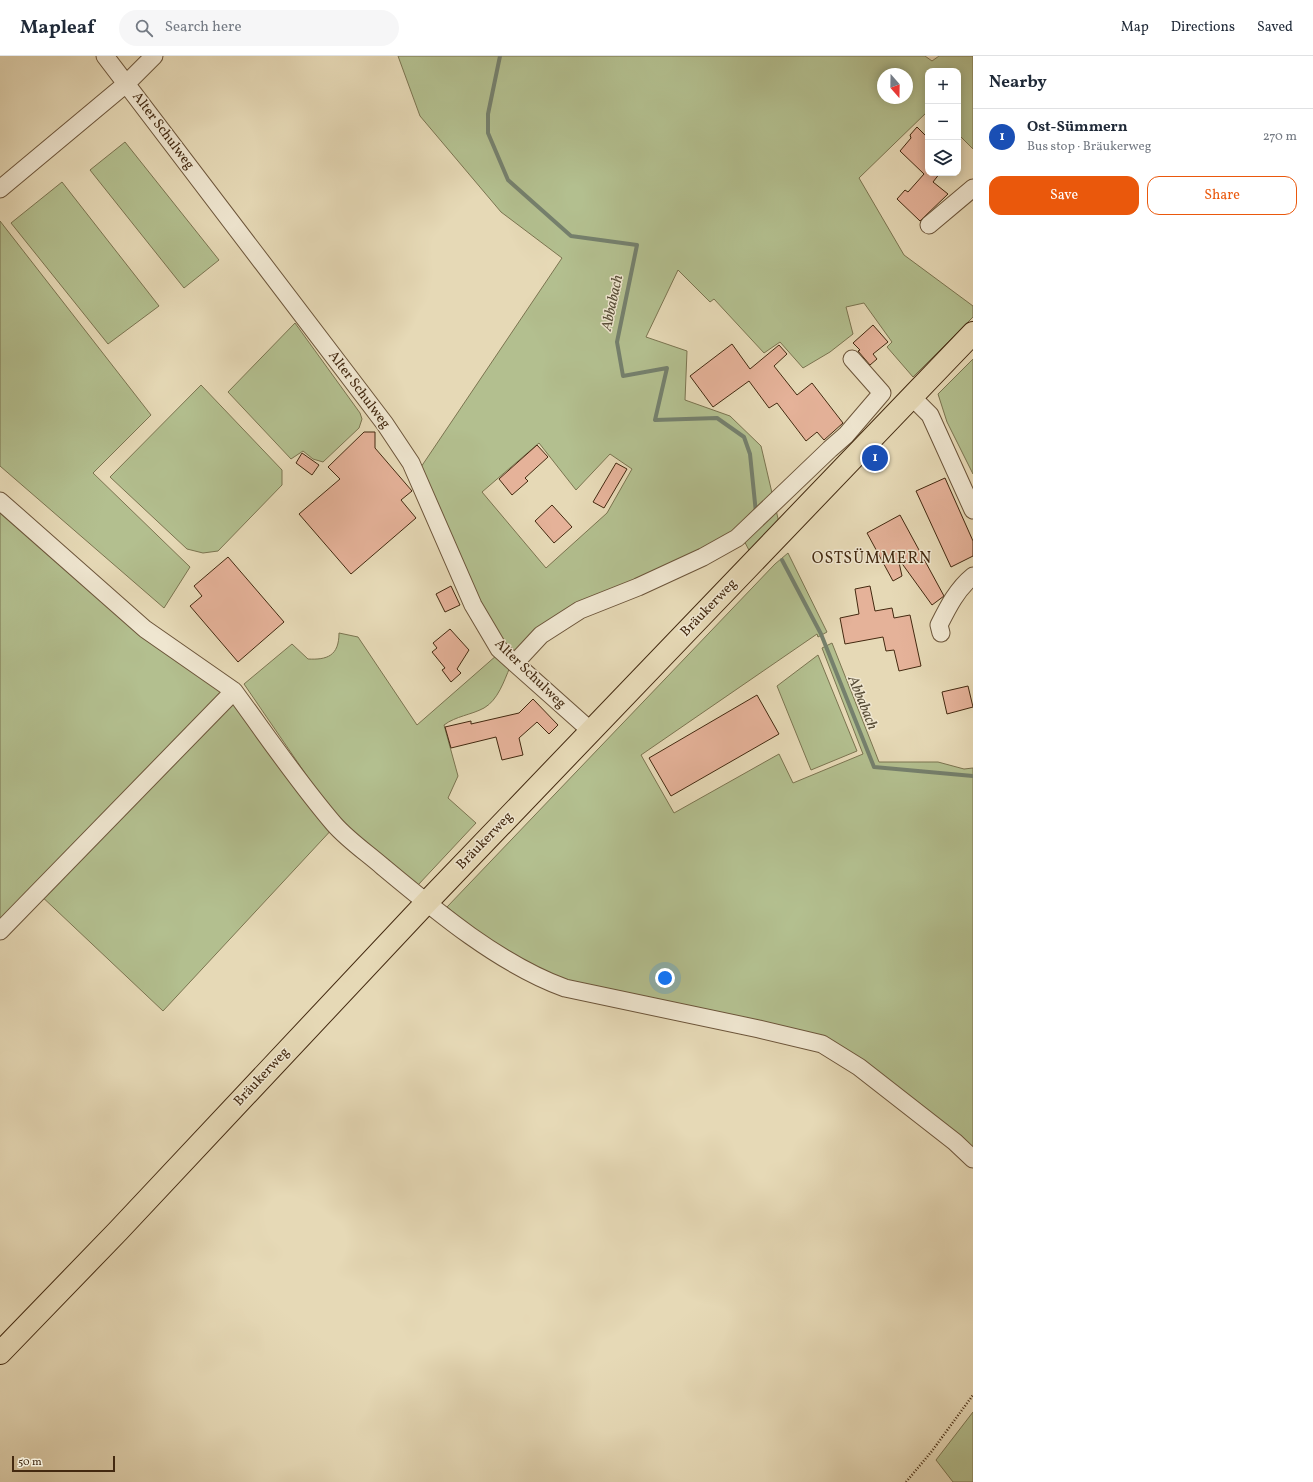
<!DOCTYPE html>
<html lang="en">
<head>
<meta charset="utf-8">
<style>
	:root { --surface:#fff; --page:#f6f6f7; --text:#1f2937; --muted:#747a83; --line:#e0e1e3; --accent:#ea580c }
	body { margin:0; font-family:Vollkorn,serif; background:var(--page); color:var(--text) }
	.controls { position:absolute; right:12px; top:12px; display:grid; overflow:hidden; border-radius:8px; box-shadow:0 2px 10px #0003 }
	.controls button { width:36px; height:36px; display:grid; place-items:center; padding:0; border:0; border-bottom:1px solid var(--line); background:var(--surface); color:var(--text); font:20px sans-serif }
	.compass { position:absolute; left:877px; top:12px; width:36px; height:36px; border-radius:50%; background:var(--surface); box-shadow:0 2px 10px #0003; rotate:160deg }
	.scale { position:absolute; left:12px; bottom:10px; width:103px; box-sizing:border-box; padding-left:4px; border:2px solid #432910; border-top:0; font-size:11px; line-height:14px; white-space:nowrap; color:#432910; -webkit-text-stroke:3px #efe6d0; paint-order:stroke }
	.you { position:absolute; left:665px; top:922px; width:14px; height:14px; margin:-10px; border:3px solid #fff; border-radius:50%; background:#1a73e8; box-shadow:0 0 0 6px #1a73e833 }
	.badge { display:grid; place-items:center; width:26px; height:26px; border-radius:50%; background:var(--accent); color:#fff; font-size:13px; font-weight:700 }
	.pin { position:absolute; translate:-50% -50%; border:2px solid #fff; box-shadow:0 1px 4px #0006 }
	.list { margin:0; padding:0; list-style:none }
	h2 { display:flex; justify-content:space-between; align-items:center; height:52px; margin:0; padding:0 16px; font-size:17px }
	h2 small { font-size:13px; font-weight:400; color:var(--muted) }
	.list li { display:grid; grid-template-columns:26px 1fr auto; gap:12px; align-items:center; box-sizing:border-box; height:56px; padding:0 16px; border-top:1px solid var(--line) }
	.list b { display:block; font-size:15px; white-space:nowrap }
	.list p { margin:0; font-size:13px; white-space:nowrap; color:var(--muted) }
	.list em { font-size:13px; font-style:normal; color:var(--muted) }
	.actions { display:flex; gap:8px; padding:12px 16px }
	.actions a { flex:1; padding:9px 0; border:1px solid var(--accent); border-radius:12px; text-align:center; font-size:14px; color:var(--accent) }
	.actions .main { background:var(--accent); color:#fff }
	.icon { flex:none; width:22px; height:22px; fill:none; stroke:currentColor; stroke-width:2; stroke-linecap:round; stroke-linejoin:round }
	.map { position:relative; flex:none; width:973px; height:1426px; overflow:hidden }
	header { display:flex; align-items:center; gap:24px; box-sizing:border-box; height:56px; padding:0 20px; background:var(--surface); border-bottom:1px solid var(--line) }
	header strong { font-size:19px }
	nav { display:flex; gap:22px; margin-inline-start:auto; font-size:14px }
	.search { width:280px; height:36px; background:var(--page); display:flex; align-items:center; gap:10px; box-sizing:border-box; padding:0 14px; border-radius:22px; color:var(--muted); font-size:15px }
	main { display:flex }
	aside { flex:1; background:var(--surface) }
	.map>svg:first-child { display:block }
</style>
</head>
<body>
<header>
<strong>Mapleaf</strong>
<div class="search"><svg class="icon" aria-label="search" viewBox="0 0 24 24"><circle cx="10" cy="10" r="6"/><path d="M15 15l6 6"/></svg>Search here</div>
<nav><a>Map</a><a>Directions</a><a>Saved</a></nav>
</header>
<main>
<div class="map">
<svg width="973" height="1426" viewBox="0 0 973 1426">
	<rect width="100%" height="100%" fill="#e6d9b6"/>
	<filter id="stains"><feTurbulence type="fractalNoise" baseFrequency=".005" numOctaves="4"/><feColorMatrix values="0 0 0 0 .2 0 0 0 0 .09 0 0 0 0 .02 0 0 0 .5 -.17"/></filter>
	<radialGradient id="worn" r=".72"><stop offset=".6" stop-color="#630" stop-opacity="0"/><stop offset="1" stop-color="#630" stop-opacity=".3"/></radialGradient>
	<!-- green -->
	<path fill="#b3bf8f" stroke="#7b7450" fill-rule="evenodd" d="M398 0H925L932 5 939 0H973V93L958 78V15H928V55L859 122 904 199 973 250V261L913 321 887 291 892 286 864 247 846 251 853 278 830 296 803 312 780 286 764 297 714 243 710 246 678 214 646 281 687 295 685 344 730 360 761 390 780 471 752 500 739 475 634 528 514 601 475 547 421 411 562 202 501 156 420 60ZM883 18H907V42H883ZM539 387 576 434 610 398 632 413 607 457 546 512 482 436Z
		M125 86 219 204 184 232 90 114Z
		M62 126 159 250 108 288 11 167Z
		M0 165 151 359 93 417 190 511 164 552 0 410Z
		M295 267 360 357 362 363 359 372 323 406 313 403 303 395 291 403 228 336Z
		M973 303V418L947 366 938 338Z
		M201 329 282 414V429L218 495 203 497 187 493 110 421Z
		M0 445 234 635 335 770 163 955 37 836 0 875Z
		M788 497 827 576 818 581 817 578 641 699 674 757 779 698 793 727 863 698 822 592 832 587 879 706H938L964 713 973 712V1094L828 983 570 927 493 889 447 851 775 508Z
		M339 577 358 581 417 669 497 599 510 611C504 625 498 644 484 652 471 659 456 660 444 669L458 720 448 742 476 767 418 829 360 783 331 755 244 628 292 588 308 603C327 604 339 600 339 577Z
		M818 599 857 695 811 714 777 630Z
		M973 1356V1426H953L936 1404Z"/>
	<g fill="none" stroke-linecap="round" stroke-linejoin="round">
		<!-- stream -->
		<path stroke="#75806d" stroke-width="4" d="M500 0 488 58V77L508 124 571 180 637 189 617 286 623 320 667 312 655 364 717 362 744 381 750 398 756 457
			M782 504 821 578 874 711 973 720"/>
	</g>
	<!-- building -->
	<path fill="#e5b299" stroke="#432910" d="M917 71 928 82V117H940L933 126 948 138 920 165 897 143 905 134 908 136 924 118 900 95 911 82 910 79Z
		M873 269 888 286 873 298 877 303 870 309 858 295 860 294 853 287Z
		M732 288 750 313 779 289 787 298 774 310 797 339 812 327 843 367 824 384 817 376 806 385 777 347 769 352 749 325 713 351 690 320Z
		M364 376H375V392L412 435 401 444 416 462 351 518 299 458 340 423 328 411Z
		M537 389 548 401 525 422 528 425 512 439 499 423Z
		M302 397 319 409 312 419 296 407Z
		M616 407 627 413 604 452 593 446Z
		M945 422 973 485V500L951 511 916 435Z
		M552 449 572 471 554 487 535 465Z
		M900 459 944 540 932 549 898 502 902 520 893 525 867 477Z
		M228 501 284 566 238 606 190 550 202 540 194 530Z
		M451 530 460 549 445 556 436 538Z
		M870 530 875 555 892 552 894 562 910 559 921 610 899 615 894 594 886 595 883 581 845 588 840 562 859 558 855 533Z
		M450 573 469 594 457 613 461 617 451 626 442 614 445 612 432 596 437 592 433 587Z
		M968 630 973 651 947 658 942 636Z
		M757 639 779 678 671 740 649 702Z
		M533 643 558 669 549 678 537 666 519 682 523 699 502 704 496 681 451 692 445 671 471 665V668L519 657Z"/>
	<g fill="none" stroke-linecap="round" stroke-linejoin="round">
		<defs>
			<path id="minor" d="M105 0 385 368 411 407 473 549 499 593 591 675
				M0 133 127 27 154 0
				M929 169 973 132
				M912 341 930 359 973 454
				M0 445 145 573 234 635 0 875
				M941 577 939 569C948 551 957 533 973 520
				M515 607 541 579 580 554 638 531 703 501 737 482 830 393 846 379 882 337 852 303
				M234 635C267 680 298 726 334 768 348 784 367 797 382 810 436 855 499 908 565 932L759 973 822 988 859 1011 955 1086 973 1103"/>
			<path id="major" d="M0 1297 118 1175 426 847 973 277"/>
		</defs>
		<!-- minor casing -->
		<use href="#minor" stroke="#6c553a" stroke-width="19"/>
		<!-- major casing -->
		<use href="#major" stroke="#432910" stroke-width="24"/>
		<!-- path -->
		<path stroke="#432910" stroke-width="2.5" stroke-dasharray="1 2" stroke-linecap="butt" d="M906 1426 932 1395 973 1339"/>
		<!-- minor -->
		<use href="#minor" stroke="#efe6d0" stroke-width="17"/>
		<!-- major -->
		<use href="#major" stroke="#e6d9b6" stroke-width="22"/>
	</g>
	<g text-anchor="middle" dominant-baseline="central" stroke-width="3" stroke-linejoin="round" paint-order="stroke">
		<!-- street labels -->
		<g font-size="14" fill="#432910" stroke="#efe6d0">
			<text transform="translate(163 75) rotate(53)">Alter Schulweg</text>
			<text transform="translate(359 334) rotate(53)">Alter Schulweg</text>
			<text transform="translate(709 552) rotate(-46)">Bräukerweg</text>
			<text transform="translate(530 618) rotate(44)">Alter Schulweg</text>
			<text transform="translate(485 785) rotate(-46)">Bräukerweg</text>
			<text transform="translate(262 1021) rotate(-47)">Bräukerweg</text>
		</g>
		<!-- water labels -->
		<g font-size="15" font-style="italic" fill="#584d37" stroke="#efe6d0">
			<text transform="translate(613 247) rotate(-78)">Abbabach</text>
			<text transform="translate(862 647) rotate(68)">Abbabach</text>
		</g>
		<!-- quarter labels -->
		<g font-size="16" letter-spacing="1" fill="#432910" stroke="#efe6d0">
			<text x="872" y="503">OSTSÜMMERN</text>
		</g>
	</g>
	<rect width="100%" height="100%" filter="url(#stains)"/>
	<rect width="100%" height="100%" fill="url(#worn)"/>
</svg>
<div class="controls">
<button>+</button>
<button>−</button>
<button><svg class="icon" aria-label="layers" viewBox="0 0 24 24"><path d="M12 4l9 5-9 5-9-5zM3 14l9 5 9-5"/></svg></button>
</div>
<svg class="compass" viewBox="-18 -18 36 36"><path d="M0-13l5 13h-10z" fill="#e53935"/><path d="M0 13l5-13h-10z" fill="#747a83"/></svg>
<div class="scale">50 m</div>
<div class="you"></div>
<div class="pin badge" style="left:875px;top:402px;background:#1a4fb4">1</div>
</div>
<aside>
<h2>Nearby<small></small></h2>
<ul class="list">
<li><span class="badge" style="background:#1a4fb4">1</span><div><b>Ost-Sümmern</b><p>Bus stop · Bräukerweg</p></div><em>270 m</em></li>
</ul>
<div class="actions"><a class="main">Save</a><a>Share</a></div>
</aside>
</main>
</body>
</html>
